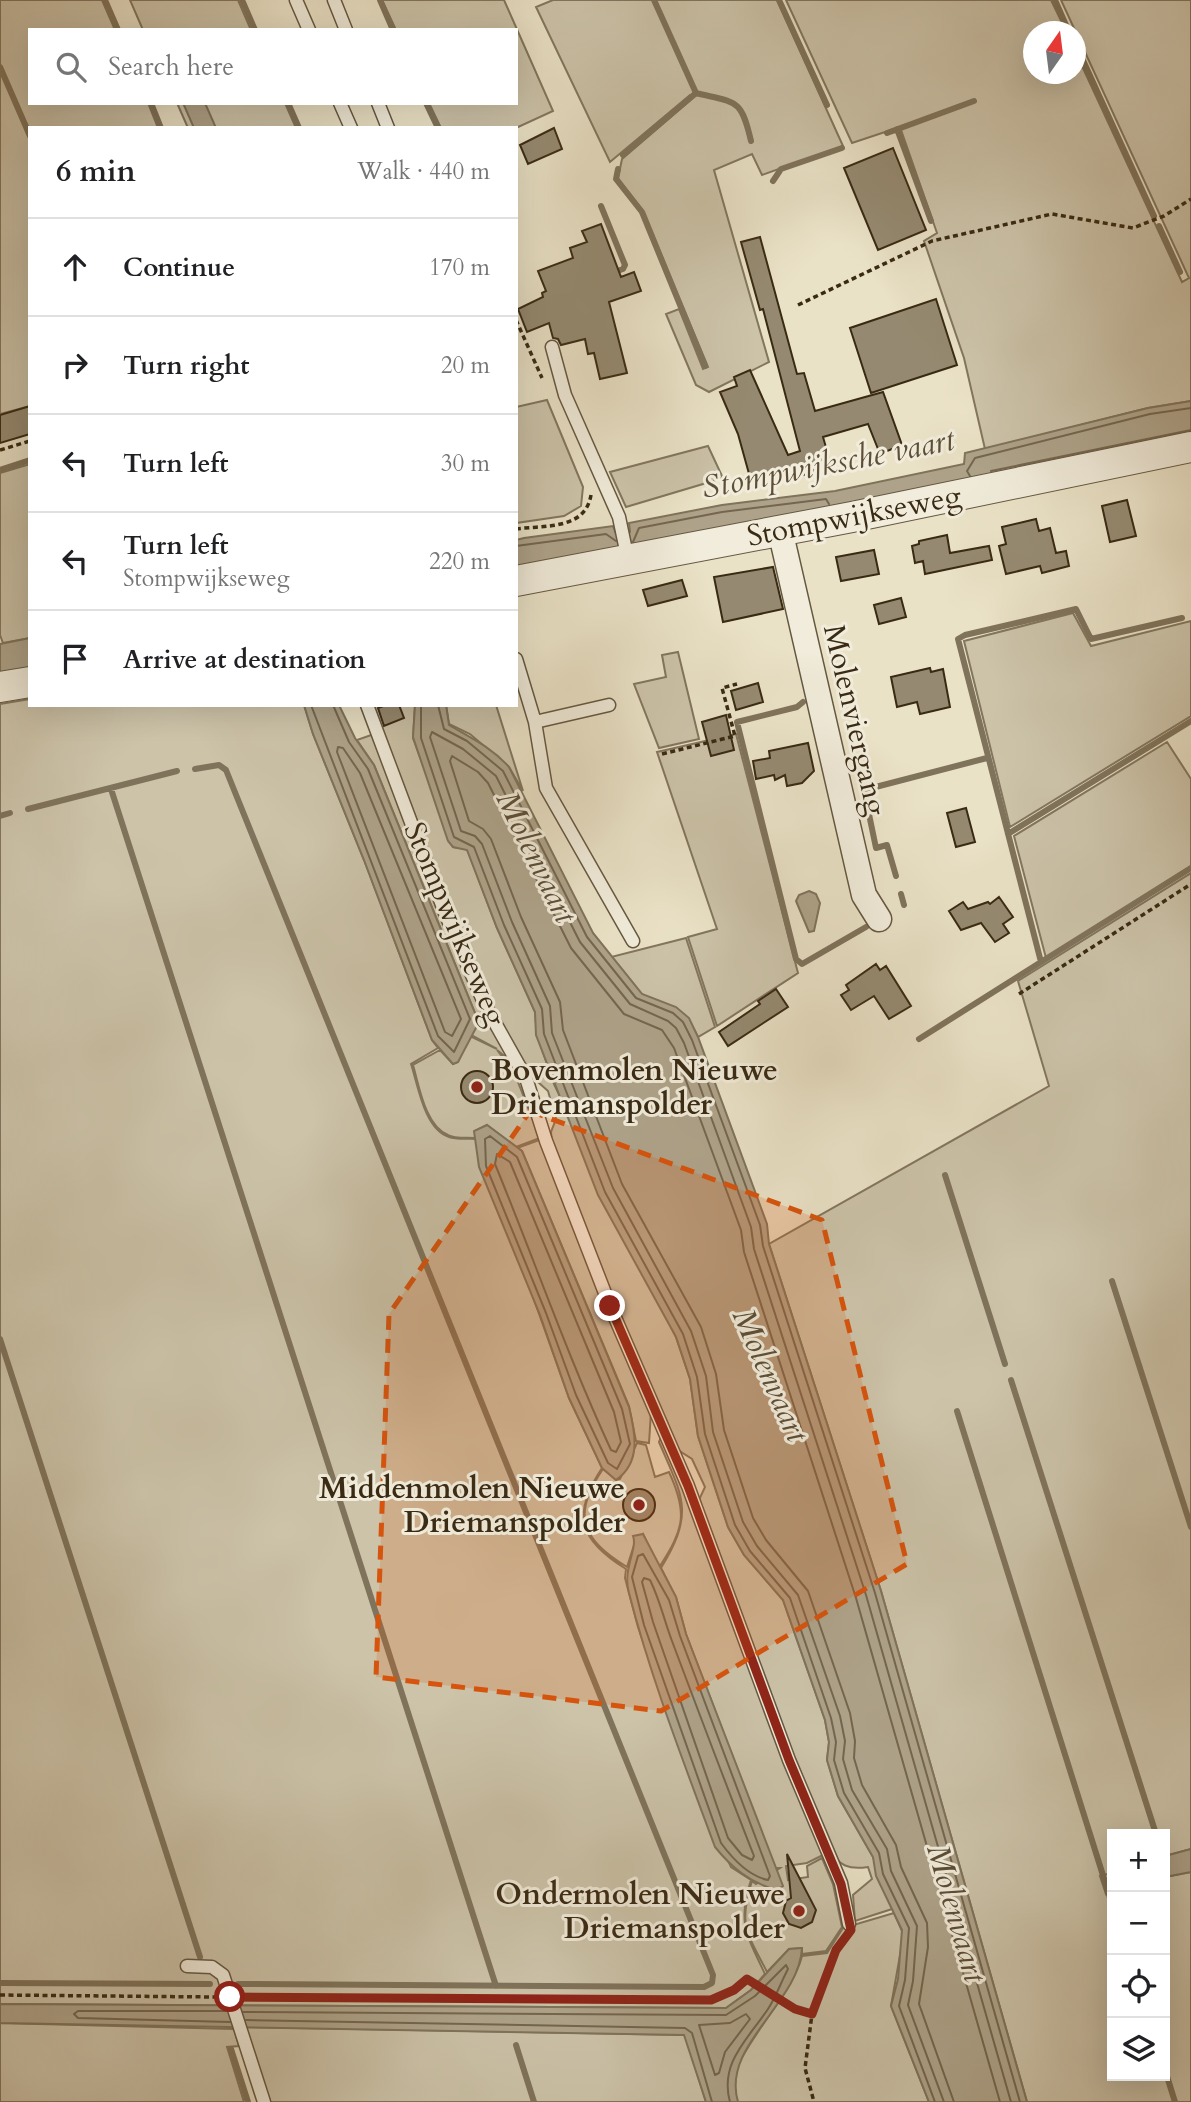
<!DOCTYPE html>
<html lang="en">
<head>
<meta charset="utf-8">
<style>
	:root { --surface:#fff; --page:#f2f2f2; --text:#202124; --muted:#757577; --line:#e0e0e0 }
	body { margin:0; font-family:Cardo,serif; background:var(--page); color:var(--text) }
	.controls { position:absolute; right:21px; bottom:21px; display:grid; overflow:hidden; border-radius:0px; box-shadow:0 7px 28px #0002 }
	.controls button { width:63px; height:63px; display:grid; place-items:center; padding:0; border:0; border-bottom:2px solid var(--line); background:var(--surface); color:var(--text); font:35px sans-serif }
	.compass { position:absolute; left:1023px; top:21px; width:63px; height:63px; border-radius:50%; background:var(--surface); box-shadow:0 7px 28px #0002; rotate:14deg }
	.stop { position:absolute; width:21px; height:21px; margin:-16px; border:5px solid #8f2418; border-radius:50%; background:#fff }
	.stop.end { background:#8f2418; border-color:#fff; box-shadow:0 2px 7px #0008 }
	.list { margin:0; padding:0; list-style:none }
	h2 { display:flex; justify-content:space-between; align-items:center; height:91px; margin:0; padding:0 28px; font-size:30px }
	h2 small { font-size:23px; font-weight:400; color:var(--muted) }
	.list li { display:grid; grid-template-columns:46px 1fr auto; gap:21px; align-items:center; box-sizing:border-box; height:98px; padding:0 28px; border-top:2px solid var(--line) }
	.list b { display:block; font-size:26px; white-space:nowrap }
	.list p { margin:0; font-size:23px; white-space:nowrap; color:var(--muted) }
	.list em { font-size:23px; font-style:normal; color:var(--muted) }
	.icon { flex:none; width:38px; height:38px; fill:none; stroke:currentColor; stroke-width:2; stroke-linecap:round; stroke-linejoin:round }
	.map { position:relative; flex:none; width:1191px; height:2102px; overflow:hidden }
	.search { position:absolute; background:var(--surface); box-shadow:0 7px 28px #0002; left:28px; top:28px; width:490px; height:77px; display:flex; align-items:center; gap:18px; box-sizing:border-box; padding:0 24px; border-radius:0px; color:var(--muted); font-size:26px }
	.panel { position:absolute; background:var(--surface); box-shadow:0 7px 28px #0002; left:28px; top:126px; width:490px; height:581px; border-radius:0px }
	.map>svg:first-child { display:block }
</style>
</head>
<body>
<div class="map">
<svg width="1191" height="2102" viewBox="0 0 1191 2102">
	<rect width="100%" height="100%" fill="#eae2c7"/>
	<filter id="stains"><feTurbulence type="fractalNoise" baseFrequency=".00286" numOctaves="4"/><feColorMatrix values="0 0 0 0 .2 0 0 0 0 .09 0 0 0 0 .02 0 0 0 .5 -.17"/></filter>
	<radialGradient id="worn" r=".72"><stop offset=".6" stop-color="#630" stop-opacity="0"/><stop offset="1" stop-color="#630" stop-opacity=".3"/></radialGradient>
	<!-- green -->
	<path fill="#ccc3a9" stroke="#82765e" stroke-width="2" d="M0 0H102L115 30H30V103H148L158 128H30V406L0 414Z
		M130 0H238L251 30H143Z
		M382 0H504L553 111 516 128H441L429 103H516V30H396Z
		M553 0H777L843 146 762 175 752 154 714 170 769 362 709 392 696 385 666 314 679 309 703 369 708 367 643 211 618 178 622 159 695 96 690 95 610 162 536 7Z
		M786 0H1051L1066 31 1034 32V74H1076V53L1182 282 1189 278 1061 0H1191V401L1148 408 985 449 964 358 924 241 937 233 900 127 852 143Z
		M177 103H285L296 128H188Z
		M547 400 583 487 581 506 564 516 516 523V407Z
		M708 446 723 478 626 507 610 472Z
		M30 464V638L3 643 0 635V473Z
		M1073 613 1091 646 1191 621V716L1010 827 964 641Z
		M678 652 699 739 659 748 634 684 666 677 662 655Z
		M30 699V705H304L313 734 364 860 432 1040 438 1048 411 1064C418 1085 424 1129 449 1137 457 1140 469 1138 477 1139L569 1398 602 1468C571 1515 579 1540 626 1569L625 1578 638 1627 684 1762 731 1867 751 1880C737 1922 747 1936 765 1974L751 1990 726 2008 0 2004V704Z
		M373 705H415L413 738 453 847 467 849 497 928 535 1012 537 1035 554 1084 676 1337 690 1379 698 1436 728 1527 744 1555 783 1600 825 1720 829 1742 827 1760 838 1796 873 1857 892 1909 855 1921 853 1895 872 1879 868 1867C849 1870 839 1866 829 1849L698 1502 705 1487 692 1459 675 1448 611 1298 552 1143 551 1132 556 1119 548 1091 528 1073 493 1011 462 939Z
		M446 705H496L523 791 509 767 470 734 449 724Z
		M374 734 516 1071 508 1059 497 1050 514 1072 540 1138 516 1147 487 1125 475 1131 477 1138C468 1137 455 1139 448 1135 425 1126 419 1085 413 1065L440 1050 453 1064 458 1062 470 1036 497 1049 471 1035 477 1018 374 765 357 740Z
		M736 734 798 973 717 1026 688 937 717 929 657 752Z
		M1167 742 1191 779V866L1046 958 1014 836Z
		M1191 873V1849L1165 1856V1834H1112V1873L1100 1876 1106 1894 1112 1889V2076H1165V1877L1191 1872V2102H1027L881 1591 769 1244 1049 1086 1018 981Z
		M686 938 715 1027 698 1037C680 1000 673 1012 643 995 631 987 620 968 611 957Z
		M542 1139 651 1412 649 1443 636 1441 629 1406 522 1151 517 1148Z
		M661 1437 693 1509 823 1855 807 1863 786 1866 788 1880 808 1877 807 1866 822 1858 833 1884 842 1927 826 1951 802 1954V1948L789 1949 767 1972C747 1933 738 1925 752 1881L756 1884 780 1868H775L686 1634 676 1597 661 1568C695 1512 683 1498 659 1442Z
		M637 1443 646 1445 655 1477 669 1472C688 1513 684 1529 660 1566L658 1567 643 1534 635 1542 627 1567C580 1539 572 1514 603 1469L616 1480 620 1479Z
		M894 1913 902 1931V1944L891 2006 929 2102H738C736 2097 733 2091 733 2086 731 2055 793 1995 802 1956L827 1953 843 1928Z
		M0 2023 234 2029 239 2046 227 2047 244 2102H0Z
		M246 2027 685 2035 706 2102H270Z"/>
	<!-- water -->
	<path fill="#aea38a" stroke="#7f735b" stroke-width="2" d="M183 103H205L216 128H194Z
		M1191 401V436L516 571V540L524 538 613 526 616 534 630 532 629 523 722 505 835 491 964 464 965 453 1148 408Z
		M30 638V673L0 677V644Z
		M304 705H339L355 738 374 765 477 1018V1026L458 1062 453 1064 432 1040 364 860 313 734Z
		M415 705H446L449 725C471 738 491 747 509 767L593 933 642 994 676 1007 689 1018 698 1037 767 1224 769 1244 881 1591 1027 2102H929L891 2006 898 1979 902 1930 876 1876 873 1857 838 1796 827 1760 829 1742 825 1720 783 1600 744 1555 728 1527 698 1436 690 1379 676 1337 598 1195 536 1035 535 1012 497 928 467 850 453 847 448 841 413 737Z
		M809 891 816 894 820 903 814 931 809 932 796 901 799 895Z
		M487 1125 522 1151 629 1407C635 1432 642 1462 616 1480L602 1468 569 1398 540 1315 479 1167 474 1131Z
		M643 1534 676 1597 686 1634 783 1886 776 1890C749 1882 732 1868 715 1847 684 1763 651 1679 629 1593 622 1569 638 1549 633 1536Z
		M1191 1849V1872L1165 1877V1856Z
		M802 1948C799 2004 721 2045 738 2102H706L684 2035 0 2023V2004L726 2008 751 1990 789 1949Z"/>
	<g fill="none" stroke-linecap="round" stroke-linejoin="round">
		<!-- shore -->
		<path stroke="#74664f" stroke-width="2" d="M991 471 1191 430
			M970 476 967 471 975 458 1150 414 1191 408
			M633 542 639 528 722 512 826 499 829 504
			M516 546 606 534 616 541
			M311 705 438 1036 454 1052 470 1019 368 769 349 742 333 705
			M421 705V738L454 837 474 847 504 925 542 1009 544 1034 605 1192 683 1334 697 1377 705 1434 735 1525 750 1551 790 1598 831 1718 836 1742 834 1760 844 1793 879 1853 883 1874 909 1928 905 1980 899 2006 935 2102
			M438 705 444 729 467 741 503 771 587 937 636 998 673 1013 683 1022 692 1040 760 1225 763 1246 875 1593 1020 2102
			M338 747 343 748 360 773 461 1019 452 1036 445 1032 337 752Z
			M490 1136 517 1157 622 1409 630 1444 617 1469 608 1463 576 1395 546 1313 486 1166 485 1139Z
			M497 1154 510 1162 614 1412 621 1442 616 1452 611 1450C568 1357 534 1259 495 1164Z
			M643 1554 669 1600 680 1636 770 1876 768 1880C748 1876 732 1858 721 1843L644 1625 632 1577 638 1556Z
			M644 1578 650 1580C660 1600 664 1620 672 1641 699 1713 726 1785 754 1856L752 1860 742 1855 728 1838 653 1622 642 1582Z
			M226 2011H78L74 2014 78 2018 230 2022
			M243 2012 726 2015 755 1996 786 1965 788 1969C781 1982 776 1997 768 2009 748 2039 719 2063 730 2102
			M746 2014 750 2019 725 2052 719 2073 715 2075 699 2025 730 2023Z
			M246 2020 685 2028 692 2033 712 2102
			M944 2102 908 2005 913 1981 917 1926 891 1871 887 1849 852 1790 843 1759 845 1741 840 1716 798 1595 757 1546 743 1522 713 1432 706 1376 691 1331 613 1188 552 1033 550 1006 512 922 482 844 475 836 461 831 430 737 432 732 463 749 496 776 580 942 630 1004 668 1021 676 1028 684 1043 751 1227 754 1249 866 1595 1011 2102
			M954 2102 919 2004 928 1947 927 1923 901 1867 896 1845 862 1785 854 1758 855 1741 850 1713 808 1591 766 1540 753 1518 724 1430 716 1374 701 1327 622 1184 563 1030 560 1002 521 917 491 839 483 829 469 821 450 761 452 756 478 772 488 783 571 948 624 1014 662 1030 674 1048 741 1230 744 1252 856 1598 1000 2102"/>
		<!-- stream -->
		<path stroke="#7f735b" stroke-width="6" d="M105 0 118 30
			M242 0 255 30
			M380 0 393 30
			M779 0 827 105
			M1055 0 1069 32
			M1076 45 1154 216
			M0 67 30 136
			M696 93C737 103 741 98 751 141
			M151 103 161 128
			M288 103 299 128
			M426 103 438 128
			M897 129 931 221
			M887 133 974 101
			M623 155 696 93 654 0
			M618 169 616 179 642 212 705 366
			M773 181 781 169 842 148
			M601 206 625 265 623 269 611 273
			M1159 226 1180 272
			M0 470 30 460
			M803 702 797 707 737 722 796 959 802 964 866 927
			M195 769 219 765 226 770 713 1975 712 1983 704 1987 238 1984
			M111 789 496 1986
			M28 809 177 771
			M0 816 10 813
			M1008 834 1191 721
			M896 876 887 845 876 848 864 790 987 758
			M901 894 904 905
			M1041 962 1191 868
			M919 1039 1041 962 958 639 965 635 1076 609 1091 639 1182 618
			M945 1175 1005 1364
			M1112 1281 1191 1527
			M0 1339 200 1957
			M1011 1380 1156 1834
			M957 1411 1112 1904
			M0 1983 210 1984
			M516 2045 534 2102
			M231 2049 248 2102
			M1165 2070 1175 2102"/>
	</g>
	<!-- building -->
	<path fill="#958a71" stroke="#392a14" stroke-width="2" d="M554 128 562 149 528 164 520 145Z
		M893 148 926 230 878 250 844 168Z
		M601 224 621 277 634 272 641 291 609 302 627 373 600 379 594 353 588 354 585 339 561 345 558 339 553 338 549 323 527 332 518 309 543 297 542 293 546 291 538 271 573 258 570 248 587 242 582 231Z
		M760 237 797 374 804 373 815 411 883 392 902 445 880 454 868 424 823 437 832 468 774 482 772 474 751 481 738 434 720 392 737 386 734 377 750 370 788 455 800 451 763 309 760 310 741 242Z
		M936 299 957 365 871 393 850 328Z
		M30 406V434L0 443V415Z
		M1127 500 1136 536 1110 542 1102 506Z
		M1036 519 1039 531 1050 528 1056 553 1066 551 1069 566 1042 573 1040 566 1006 574 999 546 1006 544 1002 527Z
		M947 535 950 553 989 546 992 560 925 574 923 561 915 563 912 546 919 544V541Z
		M874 550 879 574 841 581 836 557Z
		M773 567 783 609 723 622 714 577Z
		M682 580 687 596 648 606 643 590Z
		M901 598 906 617 879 624 874 605Z
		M930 668 931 672 943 669 950 707 920 714 917 702 897 707 891 677Z
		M758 683 763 702 736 710 731 691Z
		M386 705H399L404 718 384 726 378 708Z
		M726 715 734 750 711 756 702 722Z
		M808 743 814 771 802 783 787 786 785 775 775 780 774 775 756 779 753 761 770 758 769 751Z
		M966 808 975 842 956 847 947 813Z
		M999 897 1013 917 1003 924 1009 933 995 942 981 923 961 930 949 911 963 902 968 909 988 902 990 904Z
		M876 964 880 970 886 966 911 1006 889 1019 874 996 851 1010 841 995 849 990 846 985Z
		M776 989 788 1007 728 1046 719 1032 760 1004 758 1001Z
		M461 1087a16 16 0 1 1 32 0a16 16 0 1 1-32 0Z
		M623 1505a16 16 0 1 1 32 0a16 16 0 1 1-32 0Z
		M787 1854 816 1910 812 1922 801 1928 789 1924 783 1913 786 1901 791 1898Z"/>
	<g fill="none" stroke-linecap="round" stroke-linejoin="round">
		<defs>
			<path id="service" d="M296 0 309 30
				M334 0 346 30
				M340 103 351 128
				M378 103 388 128
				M552 347 565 395 619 517 628 560
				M516 659 535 722 546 788 633 941
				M367 705 445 913 485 1005 526 1078 546 1141 610 1306 688 1486 789 1760 841 1883 849 1924
				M535 722 609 705
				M187 1966 212 1967 223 1975 264 2102"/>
			<path id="minor" d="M780 530 864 895 879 919"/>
			<path id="tertiary" d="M516 581 852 517 1191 447
				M0 687 30 682"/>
		</defs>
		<!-- service casing -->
		<use href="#service" stroke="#655841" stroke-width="15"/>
		<!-- minor casing -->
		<use href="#minor" stroke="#655841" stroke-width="27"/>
		<!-- tertiary casing -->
		<use href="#tertiary" stroke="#655841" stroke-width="32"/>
		<!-- path -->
		<path stroke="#392a14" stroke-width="3.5" stroke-dasharray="5 3.5" stroke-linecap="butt" d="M798 305 932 241 1052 214 1133 228 1164 216 1191 199
			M516 320 542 378
			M0 450 30 441
			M516 529C546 525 585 530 591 495
			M662 754 735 736 722 688 737 684
			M1019 994 1191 884
			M0 1995 215 1997
			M247 1997 711 2000 734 1990 747 1978 795 2009 812 2014 805 2068 814 2102
			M812 2014 836 1950 844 1939"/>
		<!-- service -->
		<use href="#service" stroke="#f1ecdb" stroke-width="12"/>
		<!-- minor -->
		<use href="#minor" stroke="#f1ecdb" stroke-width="24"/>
		<!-- tertiary -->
		<use href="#tertiary" stroke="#f1ecdb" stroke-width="30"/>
	</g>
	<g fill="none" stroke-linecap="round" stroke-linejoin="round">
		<!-- route -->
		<path stroke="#8f2418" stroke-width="9" d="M230 1997 711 2000 734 1990 747 1979 795 2009 812 2014 836 1950 851 1930 841 1884 789 1760 688 1486 610 1306"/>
	</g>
	<!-- marked area -->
	<path fill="#d6540d" fill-opacity="0.2" stroke="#d6540d" stroke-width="5" stroke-dasharray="14 9" stroke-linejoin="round" d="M530 1111 822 1220 907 1564 661 1711 376 1677 389 1314Z"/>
	<!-- markers -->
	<g fill="#8f2418" stroke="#f1ecdb" stroke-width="2.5">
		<circle cx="477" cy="1087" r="7"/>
		<circle cx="639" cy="1505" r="7"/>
		<circle cx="799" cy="1911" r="7"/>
	</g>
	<g text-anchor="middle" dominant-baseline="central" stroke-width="6" stroke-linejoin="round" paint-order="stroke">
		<!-- street labels -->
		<g font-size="30" fill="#392a14" stroke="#f1ecdb">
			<text transform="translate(854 516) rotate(-11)">Stompwijkseweg</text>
			<text transform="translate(855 720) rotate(77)">Molenviergang</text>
			<text transform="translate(455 924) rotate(67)">Stompwijkseweg</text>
		</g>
		<!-- poi labels -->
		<g font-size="30" font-weight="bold" fill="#392a14" stroke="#f1ecdb" text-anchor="end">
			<text x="491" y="1070" text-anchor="start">Bovenmolen Nieuwe<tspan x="491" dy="34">Driemanspolder</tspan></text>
			<text x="625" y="1488">Middenmolen Nieuwe<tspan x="625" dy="34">Driemanspolder</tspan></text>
			<text x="785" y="1894">Ondermolen Nieuwe<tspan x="785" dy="34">Driemanspolder</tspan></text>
		</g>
		<!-- water labels -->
		<g font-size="32" font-style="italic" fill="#5c4e37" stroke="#f1ecdb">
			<text transform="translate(828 464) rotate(-11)">Stompwijksche vaart</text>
			<text transform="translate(536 857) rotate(64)">Molenvaart</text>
			<text transform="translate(770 1375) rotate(66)">Molenvaart</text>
			<text transform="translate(956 1913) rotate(74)">Molenvaart</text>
		</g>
	</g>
	<rect width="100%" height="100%" filter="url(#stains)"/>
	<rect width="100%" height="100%" fill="url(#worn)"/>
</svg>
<div class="controls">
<button>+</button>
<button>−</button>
<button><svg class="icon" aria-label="locate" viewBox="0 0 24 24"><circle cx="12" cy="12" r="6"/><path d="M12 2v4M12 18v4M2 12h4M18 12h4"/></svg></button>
<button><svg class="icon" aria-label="layers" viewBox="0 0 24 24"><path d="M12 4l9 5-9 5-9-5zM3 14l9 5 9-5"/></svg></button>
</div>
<svg class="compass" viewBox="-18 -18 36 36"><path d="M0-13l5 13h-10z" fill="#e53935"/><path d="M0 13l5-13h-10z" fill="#757577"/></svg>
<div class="stop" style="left:230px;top:1997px"></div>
<div class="stop end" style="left:610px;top:1306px"></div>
<div class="search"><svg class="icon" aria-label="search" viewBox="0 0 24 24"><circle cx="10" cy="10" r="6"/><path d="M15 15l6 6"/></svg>Search here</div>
<section class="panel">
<h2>6 min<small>Walk · 440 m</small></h2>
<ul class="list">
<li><svg class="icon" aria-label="ahead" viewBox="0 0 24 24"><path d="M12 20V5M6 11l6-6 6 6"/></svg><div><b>Continue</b></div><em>170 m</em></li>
<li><svg class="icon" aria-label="right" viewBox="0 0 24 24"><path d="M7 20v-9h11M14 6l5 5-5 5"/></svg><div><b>Turn right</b></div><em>20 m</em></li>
<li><svg class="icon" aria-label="left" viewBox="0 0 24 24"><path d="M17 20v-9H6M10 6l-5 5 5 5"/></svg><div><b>Turn left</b></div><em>30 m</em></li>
<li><svg class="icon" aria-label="left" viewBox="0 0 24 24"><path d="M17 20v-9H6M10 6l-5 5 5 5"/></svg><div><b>Turn left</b><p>Stompwijkseweg</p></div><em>220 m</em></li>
<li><svg class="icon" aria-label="arrive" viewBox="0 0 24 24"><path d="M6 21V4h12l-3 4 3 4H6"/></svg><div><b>Arrive at destination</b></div></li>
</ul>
</section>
</div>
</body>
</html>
